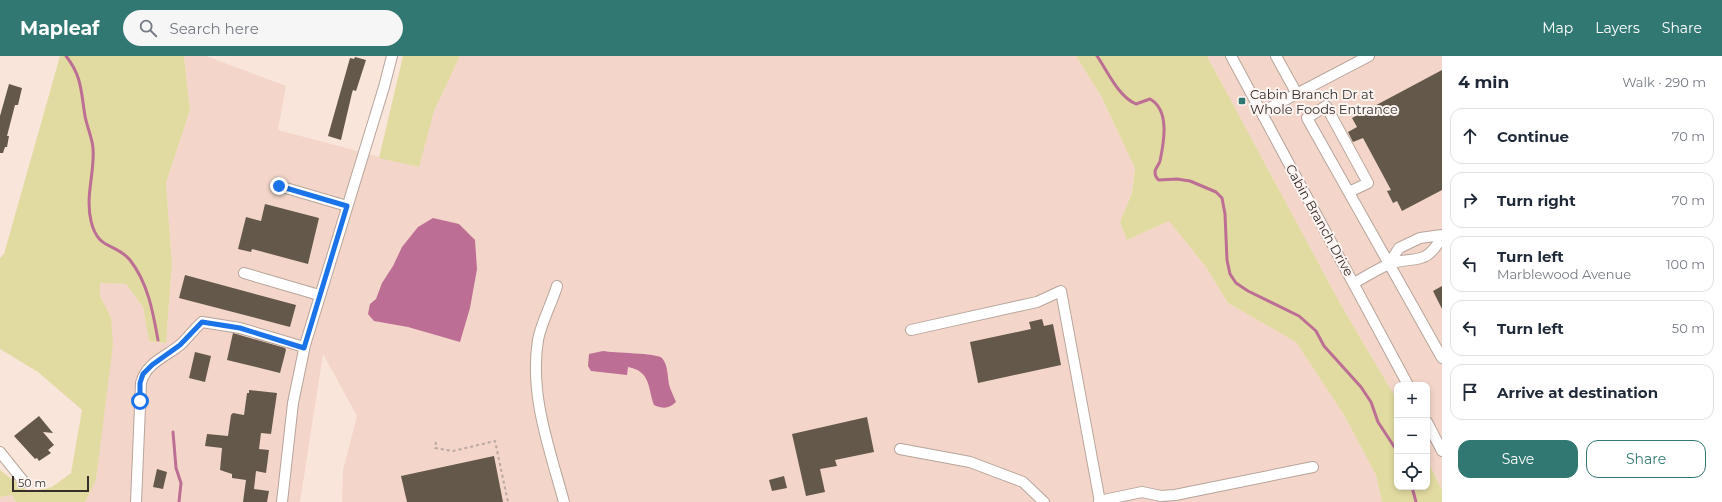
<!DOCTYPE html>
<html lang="en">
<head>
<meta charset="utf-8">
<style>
	:root { --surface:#fff; --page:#f6f6f7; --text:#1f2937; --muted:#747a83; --line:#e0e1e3; --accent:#317872 }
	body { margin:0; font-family:Montserrat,sans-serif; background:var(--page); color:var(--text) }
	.controls { position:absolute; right:12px; bottom:12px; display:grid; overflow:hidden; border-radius:8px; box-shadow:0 2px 6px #0003 }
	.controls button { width:36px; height:36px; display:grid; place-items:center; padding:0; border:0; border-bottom:1px solid var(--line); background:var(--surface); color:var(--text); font:20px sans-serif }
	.scale { position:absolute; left:12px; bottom:10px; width:77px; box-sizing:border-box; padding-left:4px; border:2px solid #362e2b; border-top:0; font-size:11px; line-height:14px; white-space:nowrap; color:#362e2b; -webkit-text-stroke:3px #fdf5f1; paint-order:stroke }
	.stop { position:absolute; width:12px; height:12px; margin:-9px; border:3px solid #1a73e8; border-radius:50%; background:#fff }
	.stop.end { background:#1a73e8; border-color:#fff; box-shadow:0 1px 4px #0008 }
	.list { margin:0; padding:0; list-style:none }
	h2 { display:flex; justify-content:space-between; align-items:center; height:52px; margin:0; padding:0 16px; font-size:17px }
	h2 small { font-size:13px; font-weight:400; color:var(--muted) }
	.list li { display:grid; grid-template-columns:26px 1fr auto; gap:12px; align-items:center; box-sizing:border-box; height:56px; margin:0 8px 8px; padding:0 8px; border:1px solid var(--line); border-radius:12px }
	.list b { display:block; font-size:15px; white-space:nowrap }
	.list p { margin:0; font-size:13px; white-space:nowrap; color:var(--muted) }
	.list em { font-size:13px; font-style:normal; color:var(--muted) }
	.actions { display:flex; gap:8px; padding:12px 16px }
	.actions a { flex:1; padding:9px 0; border:1px solid var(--accent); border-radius:12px; text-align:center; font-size:14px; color:var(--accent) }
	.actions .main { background:var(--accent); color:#fff }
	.icon { flex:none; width:22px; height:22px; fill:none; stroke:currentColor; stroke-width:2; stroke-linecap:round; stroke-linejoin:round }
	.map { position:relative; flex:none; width:1442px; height:446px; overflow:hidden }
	header { display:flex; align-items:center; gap:24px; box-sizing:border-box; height:56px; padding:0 20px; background:var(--accent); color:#fff }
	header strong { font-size:19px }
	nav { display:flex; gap:22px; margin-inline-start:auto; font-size:14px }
	.search { width:280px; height:36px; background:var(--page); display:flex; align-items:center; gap:10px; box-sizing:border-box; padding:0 14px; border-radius:22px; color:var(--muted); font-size:15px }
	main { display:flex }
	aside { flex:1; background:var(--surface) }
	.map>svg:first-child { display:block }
</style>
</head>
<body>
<header>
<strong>Mapleaf</strong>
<div class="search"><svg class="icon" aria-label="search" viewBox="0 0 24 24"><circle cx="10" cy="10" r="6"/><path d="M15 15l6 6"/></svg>Search here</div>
<nav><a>Map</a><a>Layers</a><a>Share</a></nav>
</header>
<main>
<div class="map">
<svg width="1442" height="446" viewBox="0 0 1442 446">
	<rect width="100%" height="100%" fill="#fae5db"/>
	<!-- built -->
	<path fill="#f3d6c9" d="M184 0H206L286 30 278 74 418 111 434 55 460 0H1076L1101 40 1135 112 1132 137 1120 166 1127 184 1169 165 1206 211 1228 247 1296 286 1344 359 1376 419 1382 446H342L343 414 357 360 323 298 300 446H85L96 424 111 261 100 240V227L126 228 143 251 149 285 166 287 172 208 166 127 190 54Z
		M1207 0H1442V434L1427 404V329H1397V344L1341 249Z
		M12 439 16 446H0V441Z"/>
	<!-- green -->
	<path fill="#e2dba1" d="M60 0H184L190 54 166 127 172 208 166 287 149 285 143 251 126 228 100 227V240L111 261 113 288 96 424 85 446H16L12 439 0 441V414L29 436 52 431 71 417 82 354 38 316 0 293V202L4 198Z
		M403 0H460L434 55 419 111 379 102Z
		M1076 0H1207L1341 249 1397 344V431H1427V404L1442 434V446H1382L1376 419 1344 359 1296 286 1228 247 1206 211 1169 165 1127 184 1120 166 1132 137 1135 112 1101 40Z"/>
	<!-- water -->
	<path fill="#bc6e95" d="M433 162 459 168 475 184 477 213 470 252 460 286 408 271 374 265 368 258 370 248 376 243 382 227 393 210 402 191 418 171Z
		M603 295C613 297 657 297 662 302 669 310 667 323 670 332 672 337 674 341 676 346 669 353 663 353 654 349 648 333 651 315 628 311L627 319 591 315 588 310 589 298Z"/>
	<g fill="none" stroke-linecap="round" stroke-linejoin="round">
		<!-- stream -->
		<path stroke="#bc6e95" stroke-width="3" d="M66 0C82 20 81 36 85 60 87 71 92 81 93 92 95 116 85 140 91 165 98 195 115 186 130 204 148 227 153 256 158 284
			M1097 0C1108 16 1118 40 1136 48L1150 43C1170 54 1164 86 1160 105 1159 109 1155 112 1155 116 1155 120 1156 122 1159 124L1177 123 1190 125 1216 136 1222 142 1225 158 1227 204 1230 218 1236 227 1248 235 1299 260 1316 275 1324 290 1361 331 1371 346 1378 366 1397 395
			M173 376 176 412 181 427 179 446
			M1412 431 1416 446"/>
	</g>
	<!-- building -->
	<path fill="#63584a" d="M355 1 366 4 356 35 353 34 352 37 341 84 328 80 350 2 354 3Z
		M1442 14V134L1402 155 1397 145 1393 147 1387 135 1391 134 1363 82 1353 86 1348 76 1357 71 1352 62Z
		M9 28 22 32 18 49H15L7 80H9L7 91H5L3 97H0V60Z
		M265 148 319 162 308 208 252 193 251 196 238 193 246 161 261 165Z
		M185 219 296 249 290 271 179 242Z
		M1442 230V253L1433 235Z
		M1042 263 1044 270 1053 268 1061 309 978 327 970 286 1031 273 1029 266Z
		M233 277 285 292 286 294 280 317 227 304Z
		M195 296 211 300 205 326 189 322Z
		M249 334 277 337 271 378 261 377 259 393 269 394 266 417 256 415 254 433 269 435 267 446H243L246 424 232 422V418L220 414 222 392 205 390 207 378 228 380 231 359 233 357 244 359 247 337H249Z
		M39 360 53 377 43 376 54 389 48 394 51 397 39 405 37 402 35 403 14 380Z
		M867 361 874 396 835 404 837 410 820 413 825 436 806 440 792 378Z
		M494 400 503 446H407L401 420Z
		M157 413 167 416 163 433 153 431Z
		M784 420 787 432 772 435 769 424Z"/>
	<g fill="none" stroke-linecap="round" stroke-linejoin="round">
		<defs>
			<path id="minor" d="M1231 0 1408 329
				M1276 0 1297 38
				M1262 56 1369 0
				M279 130 347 150
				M1349 136 1368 127 1326 50 1307 62 1442 302
				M1388 209 1399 192 1420 182 1442 179
				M244 217 319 239
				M1354 227C1365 221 1376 214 1387 209 1414 198 1424 213 1442 181
				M557 230C552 247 541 267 538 284 529 339 550 394 564 446
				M911 274 1037 246 1061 235 1100 446
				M1427 366 1442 395
				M900 393 970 406 1023 426 1044 446
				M0 396 24 426
				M1099 445 1142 436 1161 440 1175 439 1313 411
				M136 446 141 327C146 307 165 301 180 289 188 282 194 273 202 266L240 272 304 291
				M282 446 293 347 305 289 384 31 392 0"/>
		</defs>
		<!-- minor casing -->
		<use href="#minor" stroke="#b7a49b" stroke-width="12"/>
		<!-- path -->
		<path stroke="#b9a8a1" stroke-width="2" stroke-dasharray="3 3" stroke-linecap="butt" d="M436 386 435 392 453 395 495 385 508 446"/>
		<!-- minor -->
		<use href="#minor" stroke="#fff" stroke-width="10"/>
	</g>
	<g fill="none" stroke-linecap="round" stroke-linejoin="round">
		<!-- route -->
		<path stroke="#1a73e8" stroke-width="5" d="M140 345V327L143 318 152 309 180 289 202 266 240 272 304 292 347 150 279 130"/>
	</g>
	<!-- markers -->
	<rect fill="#317872" stroke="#fdf5f1" stroke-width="1.5" x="1238" y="41" width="8" height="8" rx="2"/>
	<g text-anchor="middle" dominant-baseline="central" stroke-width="4" stroke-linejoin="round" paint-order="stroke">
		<!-- poi labels -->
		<g font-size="13" fill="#362e2b" stroke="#fdf5f1" text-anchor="start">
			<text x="1250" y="38">Cabin Branch Dr at<tspan x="1250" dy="15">Whole Foods Entrance</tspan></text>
		</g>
		<!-- street labels -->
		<g font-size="13" fill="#362e2b" stroke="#fdf5f1">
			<text transform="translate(1320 164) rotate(61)">Cabin Branch Drive</text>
		</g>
	</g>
</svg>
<div class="controls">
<button>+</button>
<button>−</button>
<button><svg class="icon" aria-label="locate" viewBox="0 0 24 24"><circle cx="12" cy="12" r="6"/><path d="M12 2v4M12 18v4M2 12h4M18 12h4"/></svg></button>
</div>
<div class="scale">50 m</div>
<div class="stop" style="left:140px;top:345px"></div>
<div class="stop end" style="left:279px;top:130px"></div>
</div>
<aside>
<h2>4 min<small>Walk · 290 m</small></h2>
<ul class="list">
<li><svg class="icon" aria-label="ahead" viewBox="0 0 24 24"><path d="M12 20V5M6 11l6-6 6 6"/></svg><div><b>Continue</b></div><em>70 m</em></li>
<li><svg class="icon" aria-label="right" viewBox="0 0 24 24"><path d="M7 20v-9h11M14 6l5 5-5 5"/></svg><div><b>Turn right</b></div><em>70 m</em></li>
<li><svg class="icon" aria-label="left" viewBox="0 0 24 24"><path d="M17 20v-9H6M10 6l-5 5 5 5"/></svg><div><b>Turn left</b><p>Marblewood Avenue</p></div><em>100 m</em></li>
<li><svg class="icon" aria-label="left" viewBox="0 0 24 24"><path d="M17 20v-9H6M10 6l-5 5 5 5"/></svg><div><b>Turn left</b></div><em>50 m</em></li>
<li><svg class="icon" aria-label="arrive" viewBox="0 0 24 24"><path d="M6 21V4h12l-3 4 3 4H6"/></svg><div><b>Arrive at destination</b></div></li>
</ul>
<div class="actions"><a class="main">Save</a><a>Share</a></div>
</aside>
</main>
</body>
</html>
